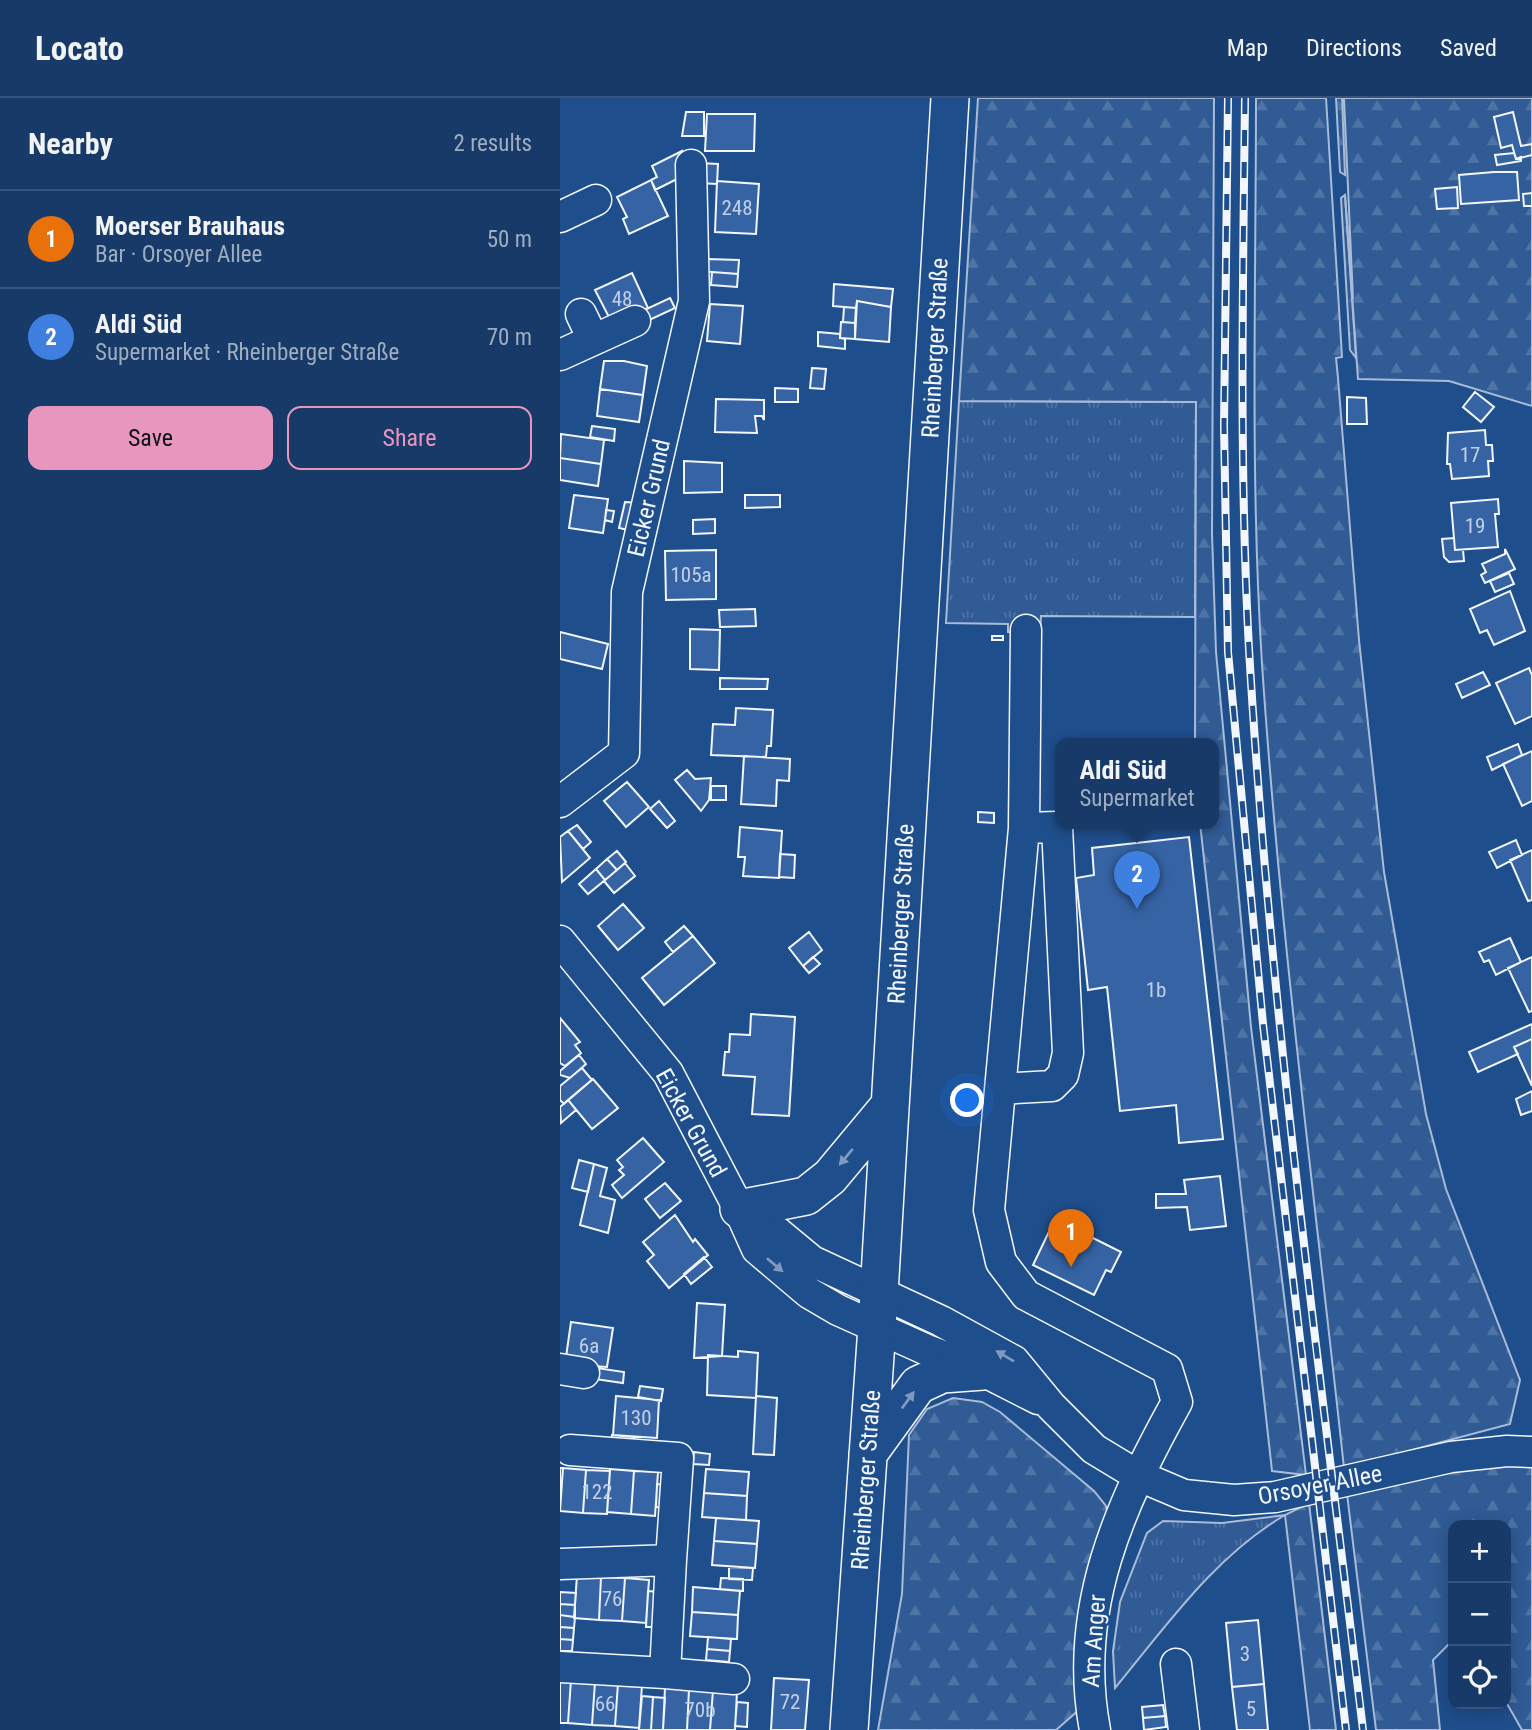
<!DOCTYPE html>
<html lang="en">
<head>
<meta charset="utf-8">
<style>
	:root { --surface:#173a69; --page:#244571; --text:#f1f3f6; --muted:#9eadc0; --line:#36547d; --accent:#e797bd }
	body { margin:0; font-family:"Roboto Condensed",sans-serif; background:var(--page); color:var(--text) }
	.controls { position:absolute; right:21px; bottom:21px; display:grid; overflow:hidden; border-radius:14px; box-shadow:0 4px 18px #0003 }
	.controls button { width:63px; height:63px; display:grid; place-items:center; padding:0; border:0; border-bottom:2px solid var(--line); background:var(--surface); color:var(--text); font:35px sans-serif }
	.you { position:absolute; left:408px; top:1003px; width:24px; height:24px; margin:-18px; border:5px solid #fff; border-radius:50%; background:#1a73e8; box-shadow:0 0 0 10px #1a73e833 }
	.badge { display:grid; place-items:center; width:46px; height:46px; border-radius:50%; background:var(--accent); color:#fff; font-size:23px; font-weight:700 }
	.pin { position:absolute; translate:-50% -58px; filter:drop-shadow(0 2px 4px #0008) }
	.pin::after { content:''; position:absolute; top:37px; width:24px; height:21px; background:inherit; clip-path:polygon(0 0,100% 0,50% 100%) }
	.popup { position:absolute; left:495px; top:640px; width:164px; height:91px; box-sizing:border-box; display:grid; place-content:center; border-radius:14px; background:var(--surface); filter:drop-shadow(0 2px 5px #0005); font-size:23px; white-space:nowrap; color:var(--muted) }
	.popup b { font-size:26px; color:var(--text) }
	.popup::after { content:''; position:absolute; left:50%; top:100%; margin-left:-14px; border:14px solid transparent; border-top-color:var(--surface) }
	.list { margin:0; padding:0; list-style:none }
	h2 { display:flex; justify-content:space-between; align-items:center; height:91px; margin:0; padding:0 28px; font-size:30px }
	h2 small { font-size:23px; font-weight:400; color:var(--muted) }
	.list li { display:grid; grid-template-columns:46px 1fr auto; gap:21px; align-items:center; box-sizing:border-box; height:98px; padding:0 28px; border-top:2px solid var(--line) }
	.list b { display:block; font-size:26px; white-space:nowrap }
	.list p { margin:0; font-size:23px; white-space:nowrap; color:var(--muted) }
	.list em { font-size:23px; font-style:normal; color:var(--muted) }
	.actions { display:flex; gap:14px; padding:21px 28px }
	.actions a { flex:1; padding:16px 0; border:2px solid var(--accent); border-radius:14px; text-align:center; font-size:24px; color:var(--accent) }
	.actions .main { background:var(--accent); color:#111 }
	.icon { flex:none; width:38px; height:38px; fill:none; stroke:currentColor; stroke-width:2; stroke-linecap:round; stroke-linejoin:round }
	.map { position:relative; flex:none; width:972px; height:1632px; overflow:hidden }
	header { display:flex; align-items:center; gap:42px; box-sizing:border-box; height:98px; padding:0 35px; background:var(--surface); border-bottom:2px solid var(--line) }
	header strong { font-size:33px }
	nav { display:flex; gap:38px; margin-inline-start:auto; font-size:24px }
	main { display:flex }
	aside { flex:1; background:var(--surface) }
	.map>svg:first-child { display:block }
</style>
</head>
<body>
<header>
<strong>Locato</strong>
<nav><a>Map</a><a>Directions</a><a>Saved</a></nav>
</header>
<main>
<aside>
<h2>Nearby<small>2 results</small></h2>
<ul class="list">
<li><span class="badge" style="background:#e8710a">1</span><div><b>Moerser Brauhaus</b><p>Bar · Orsoyer Allee</p></div><em>50 m</em></li>
<li><span class="badge" style="background:#3f7fe0">2</span><div><b>Aldi Süd</b><p>Supermarket · Rheinberger Straße</p></div><em>70 m</em></li>
</ul>
<div class="actions"><a class="main">Save</a><a>Share</a></div>
</aside>
<div class="map">
<svg width="972" height="1632" viewBox="0 0 972 1632">
	<defs>
		<pattern id="grass-tufts" width="24" height="20" patternUnits="userSpaceOnUse" patternTransform="scale(1.75)"><rect width="24" height="20" fill="#305b95"/><path d="M3 7l-1-3M5 7V3M7 7l1-3M15 17l-1-3M17 17v-4M19 17l1-3" fill="none" stroke="#4e73a5"/></pattern>
		<pattern id="forest-firs" width="22" height="20" patternUnits="userSpaceOnUse" patternTransform="scale(1.75)"><rect width="22" height="20" fill="#305b95"/><path d="M5 1l3.5 6h-7zM16 11l3.5 6h-7z" fill="#4e73a5"/></pattern>
	</defs>
	<rect width="100%" height="100%" fill="#1f4e8c"/>
	<!-- grass -->
	<path fill="url(#grass-tufts)" stroke="#a8bbd7" stroke-width="2" d="M785 97 796 260 790 252 781 100Z
		M399 303 636 304 635 519 481 518 480 536 448 534V526L386 525Z
		M725 1417C654 1459 607 1527 555 1590L553 1553 560 1504 587 1435 603 1423 662 1425Z"/>
	<!-- forest -->
	<path fill="url(#forest-firs)" stroke="#a8bbd7" stroke-width="2" d="M418 0H654L652 436 656 554 691 929 746 1377 712 1373 640 725H654V645H635L636 304 399 303Z
		M696 0H766L782 259 776 260 778 280 799 542 824 774 866 1016 886 1091 960 1282 950 1326 784 1370C755 1102 720 835 702 566 690 378 696 188 696 0Z
		M776 0H782L785 77 780 74Z
		M784 0H972V308L889 283 798 281 785 97 793 201Z
		M393 1300 422 1304 440 1314 534 1393 546 1408 548 1418 520 1611 496 1632H318L342 1496 349 1337 367 1311Z
		M972 1366V1632H962L946 1604V1427H893V1542L873 1562 880 1632H816L787 1396 914 1368Z
		M749 1405 776 1632H750L725 1417Z"/>
	<!-- building -->
	<path fill="#3563a3" stroke="#f2f6ff" stroke-width="2" d="M126 14H144V38H122Z
		M953 14 961 48 972 46V57L956 61 952 47 941 50 934 19Z
		M147 16H195L194 53H145Z
		M122 53 121 79 95 92 91 82 97 79 92 68Z
		M954 55 956 61 961 59V63L937 67 935 57Z
		M139 65 158 66 157 86 138 85Z
		M934 74H957L959 102 901 106 899 77Z
		M91 82 108 118 69 136 63 121 67 119 57 99Z
		M157 83 199 86 196 136 155 134Z
		M897 89 898 110 877 111 875 91Z
		M972 95V108H964L963 96Z
		M147 161 179 162 178 176 138 173Z
		M152 174 178 176 177 189 151 187Z
		M72 175 88 210 53 227 35 192Z
		M274 186 333 191 331 209 297 203 296 210 273 208Z
		M110 200 115 210 83 225 78 215Z
		M297 203 331 209 329 244 295 241Z
		M150 206 183 208 180 246 147 243Z
		M284 209 296 210 295 225 283 224Z
		M281 224 295 225V241L280 240Z
		M258 234 280 236V240L285 241V251L258 248Z
		M44 263H64L87 268 83 297 40 291Z
		M252 270 266 271 264 291 250 290Z
		M215 290 238 291V304H215Z
		M40 291 83 297 79 324 37 318Z
		M915 294 934 309 921 324 903 309Z
		M787 299 806 300 807 326H787Z
		M156 301 204 302V322L202 318H195L197 335 155 334Z
		M32 328 55 331 54 343 30 339Z
		M925 332 926 347H932L933 363H928L929 378 892 381 890 366H887L888 335Z
		M1 336 44 342 41 366 0 360Z
		M0 360 41 366 38 388 0 382Z
		M124 363 162 365V394L124 395Z
		M14 397 48 401 43 435 9 430Z
		M185 397H220V409L185 410Z
		M938 401 939 416H935L938 449 895 452 891 405Z
		M65 404 79 405 73 433 59 430Z
		M46 412 54 413 52 424 45 422Z
		M155 421V435L133 436V422Z
		M894 440 895 452H903L904 463 889 464 884 459 882 441Z
		M945 451 955 471 925 485 921 477 926 474 922 466 945 456Z
		M156 452V501L106 502 105 453Z
		M949 475 954 486 935 494 930 483Z
		M950 493 965 533 934 547 927 532 920 535 910 511Z
		M195 511 196 528 160 529 159 512Z
		M130 531 160 532 159 572 130 571Z
		M0 534 48 546 42 571 0 561Z
		M432 538H443V542H432Z
		M969 570 972 577V618L955 626 936 585Z
		M923 574 930 587 902 600 896 586Z
		M160 580 208 581 207 591H160Z
		M176 610 213 612 211 648H207L206 659 151 657 153 626 175 627Z
		M958 646 962 657 932 672 927 659Z
		M972 653V703L962 708 943 666Z
		M184 658 230 661 229 683 217 682 216 708 181 706Z
		M127 672 135 681 151 680 149 702 141 713 115 682Z
		M67 684 89 709 66 729 44 703Z
		M151 688H166V702H151Z
		M99 703 115 723 107 730 90 711Z
		M418 714 434 715V725L418 724Z
		M17 727 31 744 23 751 8 733Z
		M180 729 222 733 219 780 183 778 185 759H178Z
		M8 733 30 760 2 784 0 739Z
		M629 739 663 1041 619 1045 616 1007 560 1013 547 889 528 892 516 780 534 777 532 750Z
		M956 742 962 757 937 770 929 754Z
		M972 752V802L968 803 950 762Z
		M57 753 66 764 57 772 47 761Z
		M220 756 235 757 234 780 219 779Z
		M47 761 57 772 45 782 36 771Z
		M65 765 75 778 54 795 44 783Z
		M36 771 45 782 28 796 19 786Z
		M63 806 84 830 58 852 38 828Z
		M124 828 133 838 113 854 105 844Z
		M249 834 262 852 243 868 229 850Z
		M133 838 155 865 104 907 82 880Z
		M950 840 961 864 936 877 929 862 924 864 919 854Z
		M253 859 260 866 249 875 243 868Z
		M972 859V913L969 914 948 870Z
		M191 916 235 919 229 1018 192 1016 195 979 163 977 165 954H169L170 936 190 937Z
		M0 920 20 944 15 947 21 955 5 968 0 965Z
		M972 926V941L954 949 958 956 918 974 909 954Z
		M972 941V988L954 949Z
		M19 957 26 966 10 980 0 977V973Z
		M22 970 32 982 4 1006 0 1002V988Z
		M33 981 58 1010 32 1031 8 1002Z
		M972 993V1013L961 1017 956 1001Z
		M8 1002 16 1012 1 1025 0 1009Z
		M83 1040 104 1064 62 1100 52 1087 64 1077 59 1072 63 1069 57 1062Z
		M19 1062 34 1066 28 1094 12 1090Z
		M34 1066 47 1070 40 1098 55 1102 48 1135 20 1127Z
		M660 1078 666 1128 630 1132 627 1109 596 1110V1096H626L624 1082Z
		M105 1085 121 1103 100 1120 85 1101Z
		M115 1117 133 1144 135 1141 148 1157 109 1190 87 1163 94 1157 83 1144Z
		M495 1121 561 1154 551 1174 546 1172 534 1197 473 1167Z
		M144 1159 152 1169 131 1186 124 1176Z
		M137 1205 165 1207 162 1258 134 1260Z
		M11 1224 53 1230 47 1269 5 1266Z
		M178 1253 198 1255 196 1300 147 1297 148 1257 178 1259Z
		M30 1269 64 1274 63 1285 28 1280Z
		M80 1288 103 1291 101 1303 78 1299Z
		M56 1298 99 1302 97 1340 53 1337Z
		M196 1298 217 1300 214 1357 193 1356Z
		M52 1337 74 1339V1350L51 1349Z
		M134 1354 150 1356 149 1367 133 1366Z
		M0 1370H3L0 1410Z
		M3 1370 26 1372 23 1415 0 1413Z
		M50 1371 74 1373 71 1416 47 1414Z
		M146 1371 189 1374 187 1398 144 1395Z
		M26 1372 50 1373 47 1416 23 1415Z
		M74 1373 98 1374 95 1418 71 1416Z
		M97 1386 109 1387 107 1410 96 1409Z
		M144 1395 187 1398 186 1422 142 1419Z
		M156 1420 199 1423 197 1446 154 1443Z
		M154 1443 197 1446 195 1470 152 1467Z
		M169 1469 193 1470 192 1482 169 1481Z
		M17 1477 41 1479 39 1522 14 1520Z
		M41 1479 65 1480 62 1523 39 1522Z
		M65 1480 89 1482 86 1525 62 1523Z
		M161 1480 183 1481V1493L160 1491Z
		M133 1489 180 1493 178 1517 132 1514Z
		M88 1493 100 1494 98 1529H86Z
		M0 1494 16 1495 15 1507 0 1506Z
		M0 1506 15 1507V1519L0 1517Z
		M132 1514 178 1517 177 1541 130 1538Z
		M0 1517 15 1519 14 1530 0 1529Z
		M698 1522 704 1586 672 1589 666 1525Z
		M0 1529 14 1530 13 1542 0 1541Z
		M148 1539 171 1541 170 1553 147 1551Z
		M0 1541 13 1542 12 1553H0Z
		M147 1551 170 1553 169 1564 146 1562Z
		M214 1580 249 1582 245 1632H211Z
		M0 1581 11 1582 8 1625H0Z
		M11 1582 35 1584 32 1627 8 1625Z
		M35 1584 58 1585 55 1628 32 1627Z
		M58 1585 82 1587 79 1630 55 1628Z
		M704 1586 708 1632H677L672 1589Z
		M105 1589 129 1591 127 1632H103Z
		M129 1591 153 1592 150 1632H127Z
		M153 1592 177 1594 175 1632H150Z
		M82 1598 93 1599 91 1632H79Z
		M93 1599 105 1600 103 1632H91Z
		M177 1604 188 1605 187 1629 175 1628Z
		M603 1607 605 1618 583 1620 582 1609Z
		M605 1618 606 1629 584 1632 583 1620Z"/>
	<g fill="none" stroke-linecap="round" stroke-linejoin="round">
		<defs>
			<path id="minor" d="M0 119 36 102
				M21 216 33 241
				M0 257 75 223
				M466 532 464 730 429 1112 441 1164 466 1197 607 1271 617 1304C560 1407 512 1511 535 1632
				M0 704 64 655 67 494 134 203 131 67
				M0 843 108 975 179 1111 197 1151 249 1195 278 1212 367 1252 423 1273 478 1301
				M440 991 492 988 503 977 508 955 497 729 464 730
				M179 1111 217 1134 252 1163 381 1223 454 1263 491 1308 534 1351 577 1377 624 1397 674 1402 715 1399 891 1359 947 1353 972 1354
				M0 1271 24 1275
				M111 1462 105 1575 174 1581
				M0 1466 111 1462 118 1360 10 1352
				M616 1566 624 1632
				M0 1569 105 1575"/>
			<path id="major" d="M179 1111 246 1098 270 1079 330 1007
				M308 1356 358 1287 382 1276 423 1273
				M289 1632 317 1229 390 0"/>
		</defs>
		<!-- minor casing -->
		<use href="#minor" stroke="#f2f6ff" stroke-width="33"/>
		<!-- major casing -->
		<use href="#major" stroke="#f2f6ff" stroke-width="40"/>
		<!-- minor -->
		<use href="#minor" stroke="#1f4e8c" stroke-width="30"/>
		<!-- major -->
		<use href="#major" stroke="#1f4e8c" stroke-width="37"/>
		<defs>
			<path id="rail" d="M668 0 664 328 668 554 703 926 786 1632
				M685 0C683 184 679 368 689 551 710 913 760 1273 803 1632"/>
		</defs>
		<!-- rail casing -->
		<use href="#rail" stroke="#f2f6ff" stroke-width="8"/>
		<!-- rail -->
		<use href="#rail" stroke="#1f4e8c" stroke-width="5" stroke-dasharray="16" stroke-linecap="butt"/>
	</g>
	<!-- one-way arrows -->
	<defs><path id="oneway-solid" d="M-6-.8H1V-3.2L6.5 0L1 3.2V.8H-6Z" transform="scale(1.75)"/></defs>
	<g fill="#7e9ac0">
		<use href="#oneway-solid" transform="translate(286 1059) rotate(130)"/>
		<use href="#oneway-solid" transform="translate(215 1167) rotate(40)"/>
		<use href="#oneway-solid" transform="translate(445 1258) rotate(-149)"/>
		<use href="#oneway-solid" transform="translate(348 1302) rotate(-54)"/>
	</g>
	<g text-anchor="middle" dominant-baseline="central" stroke-width="5" stroke-linejoin="round" paint-order="stroke">
		<!-- number labels -->
		<g font-size="21" fill="#c3d1e8">
			<text x="177" y="110">248</text>
			<text x="62" y="201">48</text>
			<text x="910" y="357">17</text>
			<text x="915" y="428">19</text>
			<text x="131" y="477">105a</text>
			<text x="596" y="892">1b</text>
			<text x="29" y="1248">6a</text>
			<text x="76" y="1320">130</text>
			<text x="37" y="1394">122</text>
			<text x="52" y="1501">76</text>
			<text x="685" y="1556">3</text>
			<text x="230" y="1604">72</text>
			<text x="45" y="1606">66</text>
			<text x="691" y="1611">5</text>
			<text x="140" y="1612">70b</text>
		</g>
		<!-- street labels -->
		<g font-size="24" fill="#f2f6ff" stroke="#1f4e8c">
			<text transform="translate(375 250) rotate(-87)">Rheinberger Straße</text>
			<text transform="translate(89 400) rotate(-77)">Eicker Grund</text>
			<text transform="translate(341 816) rotate(-87)">Rheinberger Straße</text>
			<text transform="translate(131 1025) rotate(61)">Eicker Grund</text>
			<text transform="translate(306 1382) rotate(-86)">Rheinberger Straße</text>
			<text transform="translate(760 1387) rotate(-11)">Orsoyer Allee</text>
			<text transform="translate(534 1543) rotate(-86)">Am Anger</text>
		</g>
	</g>
</svg>
<div class="controls">
<button>+</button>
<button>−</button>
<button><svg class="icon" aria-label="locate" viewBox="0 0 24 24"><circle cx="12" cy="12" r="6"/><path d="M12 2v4M12 18v4M2 12h4M18 12h4"/></svg></button>
</div>
<div class="you"></div>
<div class="pin badge" style="left:511px;top:1169px;background:#e8710a">1</div>
<div class="pin badge" style="left:577px;top:811px;background:#3f7fe0">2</div>
<div class="popup"><b>Aldi Süd</b>Supermarket</div>
</div>
</main>
</body>
</html>
